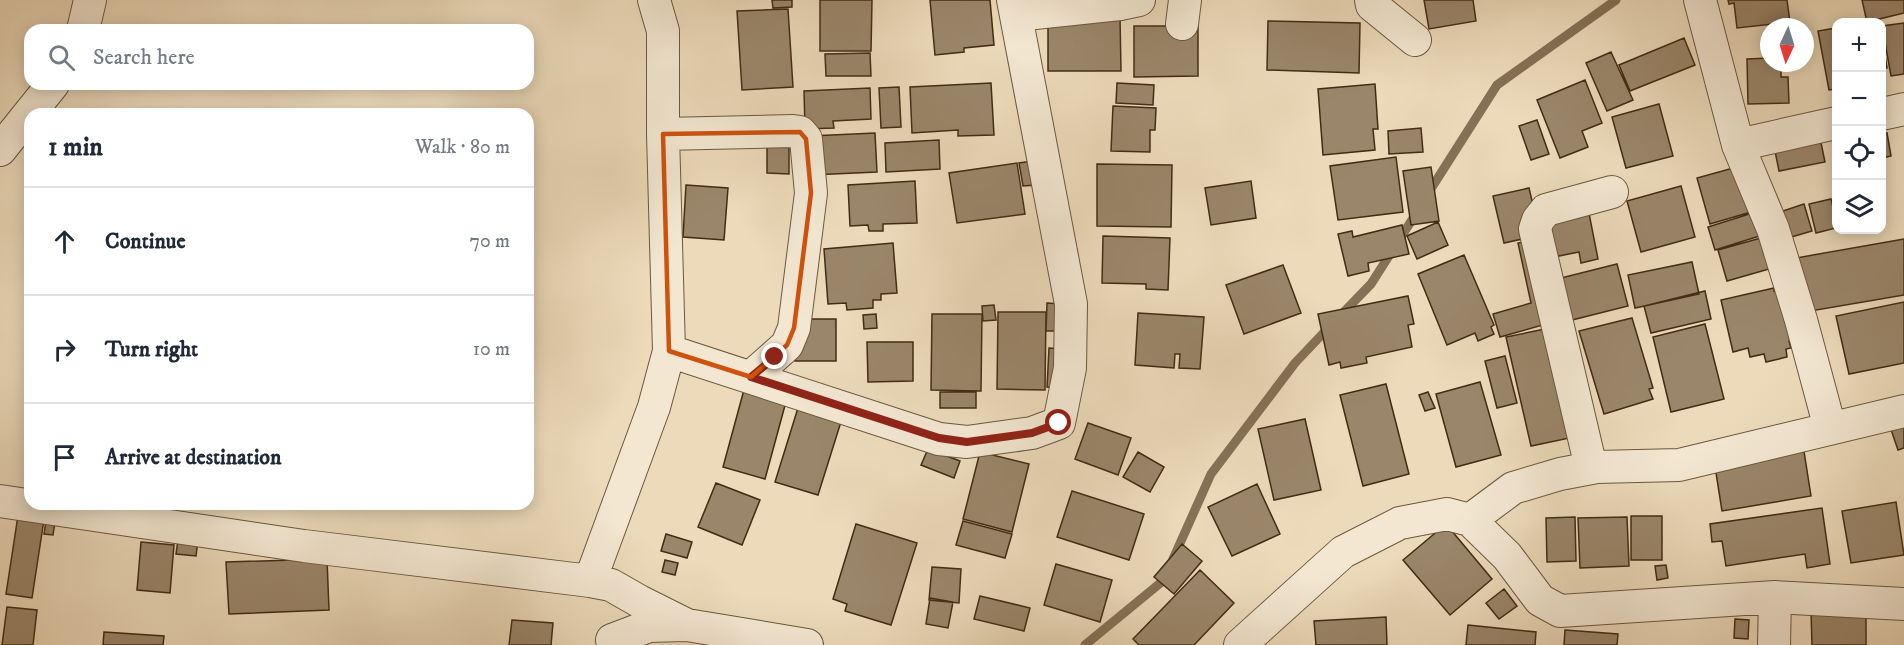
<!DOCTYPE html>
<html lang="en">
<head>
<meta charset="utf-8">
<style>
	:root { --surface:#fff; --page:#f2f2f3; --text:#1f2937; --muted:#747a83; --line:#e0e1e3 }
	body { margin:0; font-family:"IM FELL DW Pica",serif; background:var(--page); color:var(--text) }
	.controls { position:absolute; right:18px; top:18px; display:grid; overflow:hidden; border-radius:12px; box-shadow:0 3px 15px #0003 }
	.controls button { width:54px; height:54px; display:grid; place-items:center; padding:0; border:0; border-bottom:2px solid var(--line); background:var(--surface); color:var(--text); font:30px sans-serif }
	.compass { position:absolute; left:1760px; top:18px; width:54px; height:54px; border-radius:50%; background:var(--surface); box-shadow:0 3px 15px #0003; rotate:184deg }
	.stop { position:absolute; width:18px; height:18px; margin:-14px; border:4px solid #8f2418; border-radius:50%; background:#fff }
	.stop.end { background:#8f2418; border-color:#fff; box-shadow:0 2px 6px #0008 }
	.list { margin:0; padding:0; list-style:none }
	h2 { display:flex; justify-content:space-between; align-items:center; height:78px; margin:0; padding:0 24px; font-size:26px }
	h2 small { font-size:20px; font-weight:400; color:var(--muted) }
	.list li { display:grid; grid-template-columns:39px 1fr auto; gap:18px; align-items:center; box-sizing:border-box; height:108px; padding:0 24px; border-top:2px solid var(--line) }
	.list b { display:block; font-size:22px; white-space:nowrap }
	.list em { font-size:20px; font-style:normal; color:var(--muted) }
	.icon { flex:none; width:33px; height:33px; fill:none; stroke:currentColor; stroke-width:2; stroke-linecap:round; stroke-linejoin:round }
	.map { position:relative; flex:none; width:1904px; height:645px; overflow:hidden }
	.search { position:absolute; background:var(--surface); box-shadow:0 3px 15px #0003; left:24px; top:24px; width:510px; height:66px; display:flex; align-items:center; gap:15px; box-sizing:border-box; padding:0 21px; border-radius:18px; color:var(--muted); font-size:22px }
	.panel { position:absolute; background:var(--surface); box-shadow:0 3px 15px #0003; left:24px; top:108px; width:510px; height:402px; border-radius:18px }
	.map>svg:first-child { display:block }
</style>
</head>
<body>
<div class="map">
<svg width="1904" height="645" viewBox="0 0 1904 645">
	<rect width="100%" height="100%" fill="#ecdaba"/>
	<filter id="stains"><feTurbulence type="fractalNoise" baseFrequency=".00333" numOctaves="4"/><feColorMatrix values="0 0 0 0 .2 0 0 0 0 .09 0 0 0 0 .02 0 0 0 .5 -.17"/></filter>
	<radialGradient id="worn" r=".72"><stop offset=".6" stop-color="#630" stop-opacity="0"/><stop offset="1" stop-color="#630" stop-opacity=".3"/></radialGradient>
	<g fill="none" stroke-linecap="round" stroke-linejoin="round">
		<!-- stream -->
		<path stroke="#857156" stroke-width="9" d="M1427 195 1497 85 1616 0
			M1340 316 1371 284 1417 212
			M1173 559 1211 474 1295 363 1330 326
			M1085 645 1164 580 1167 574"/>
	</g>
	<!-- building -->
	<path fill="#9a866a" stroke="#412c14" stroke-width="1.5" d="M772 0H792V7L773 8Z
		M820 0H872L871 51H820Z
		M930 0H990L994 45 964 48V52L935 55Z
		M1424 0H1473L1476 21 1429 29Z
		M1728 0H1787L1790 22 1737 28 1734 3 1729 4Z
		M1862 0H1904V13L1867 22Z
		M788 9 793 87 742 90 737 11Z
		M1120 17 1121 71H1048V18Z
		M1268 21 1360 23 1359 73 1267 70Z
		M1904 23V74L1891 76 1882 26Z
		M1134 26H1198V76L1134 77Z
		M1836 28V89L1829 90 1818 31Z
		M1882 37 1887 68 1882 69Z
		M1684 38 1695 65 1630 91 1619 65Z
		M1611 52 1633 100 1607 111 1586 63Z
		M870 53 871 76H826L825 54Z
		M1769 58V63H1781V77H1788L1789 103 1748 104 1747 59Z
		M1585 80 1602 123 1582 131 1588 147 1560 158 1537 100Z
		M991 83 994 135 958 136V130L912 133 910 87Z
		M1117 83 1154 85 1153 105 1116 103Z
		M1375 84 1378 129H1373L1375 150 1323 155 1318 89Z
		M899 87 901 127 881 128 879 88Z
		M870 88 871 119 833 121 834 128 805 129 804 91Z
		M1659 104 1673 156 1626 168 1612 117Z
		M1113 106 1156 108 1155 130H1150V152L1111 151Z
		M1537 120 1549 154 1531 160 1519 126Z
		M1421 128 1423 152 1389 154 1388 131Z
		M767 130 789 131V174L767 173Z
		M875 133 877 172 811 175 810 136Z
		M1887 133 1891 156 1882 158V134Z
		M1820 138 1825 162 1779 171 1774 146Z
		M939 140 940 169 886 172 885 143Z
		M1396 157 1403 212 1338 220 1330 166Z
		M1033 161 1037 185 1023 186 1019 163Z
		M1017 163 1025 214 957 223 949 173Z
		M1097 164 1172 165 1171 227 1097 226Z
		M1748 164 1761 209 1710 224 1697 178Z
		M1431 167 1439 221 1411 225 1403 171Z
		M915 181 917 223 883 224V231H869L868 225 850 226 848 185Z
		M1251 181 1256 218 1211 225 1205 188Z
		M686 185 728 188 724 240 683 237Z
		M1681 186 1695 237 1641 252 1627 201Z
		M1529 188 1540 235 1504 243 1493 196Z
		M1585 193 1598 259 1581 263 1579 252 1549 258 1538 202Z
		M1831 199 1836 219V228L1816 233 1809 204Z
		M1804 204 1812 231 1788 238 1780 212Z
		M1762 210 1769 233 1715 250 1708 227Z
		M1438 222 1448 245 1417 259 1407 236Z
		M1402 225 1409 254 1368 263 1369 271 1348 276 1338 234 1352 231 1353 237Z
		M1103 236 1170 238 1168 290 1146 289V284L1102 283Z
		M1768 236 1776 267 1727 281 1718 250Z
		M1539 239 1557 321 1500 337 1493 314 1531 303 1518 243Z
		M1904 239V295L1805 312 1796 258Z
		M893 243 897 293 881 294V300H873V308L847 310 846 303 828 304 824 249Z
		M1464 255 1494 325 1491 327 1494 334 1478 341 1475 333 1447 345 1418 274Z
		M1692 262 1699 294 1635 308 1628 275Z
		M1617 264 1628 306 1560 323 1549 281Z
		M1283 265 1301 313 1244 334 1226 285Z
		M1774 288V291L1790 288 1801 338 1789 341 1791 348 1786 349 1787 357 1766 362 1764 354 1750 357 1748 348 1733 352 1721 300Z
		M1705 291 1711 319 1651 333 1644 306Z
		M1408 296 1414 324 1408 325 1412 347 1366 357 1367 363 1341 368 1340 362 1329 365 1318 314Z
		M1904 302V363L1849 374 1836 316Z
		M1047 303 1061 304 1060 331H1046Z
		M994 305 996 320 983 321 982 306Z
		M998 312H1046L1045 390 997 389Z
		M1138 313 1204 317 1200 369 1179 368 1180 354H1175L1174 368 1135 365Z
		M876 314 877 328 864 329 863 315Z
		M932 314H982L981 391 931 390Z
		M1632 318 1653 388 1649 389 1653 399 1604 414 1579 331Z
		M795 319H836V361H795Z
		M1705 324 1724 399 1671 412 1653 337Z
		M1555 327 1579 436 1531 446 1506 337Z
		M867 342H913V381L868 382Z
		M1049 348 1059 349 1056 388 1047 387Z
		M1505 356 1517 403 1497 408 1485 361Z
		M748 375 790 387 765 479 723 467Z
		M1480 382 1501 455 1456 467 1436 394Z
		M1386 384 1409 474 1363 486 1340 395Z
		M940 392H976V408H940Z
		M1428 392 1435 408 1425 411 1419 395Z
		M802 395 845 409 818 495 775 482Z
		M1904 402V448L1898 450 1884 409Z
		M1305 419 1321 490 1274 500 1258 429Z
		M1088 423 1131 438 1118 475 1075 459Z
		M1803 445 1811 496 1722 511 1714 460Z
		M928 449 960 461 954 478 921 465Z
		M980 452 1029 464 1012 532 963 519Z
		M1138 452 1164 467 1150 492 1123 477Z
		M716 483 760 500 742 545 698 527Z
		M1257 484 1280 534 1232 556 1208 507Z
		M1072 491 1144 514 1129 560 1057 537Z
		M1896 502 1904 555 1851 563 1842 511Z
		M1822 508 1830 564 1807 568 1805 554 1726 566 1722 541 1712 542 1710 524Z
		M19 509 45 513 32 598 6 594Z
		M47 515 56 516 53 535 44 534Z
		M1631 516H1662V560H1631Z
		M1575 517 1576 561 1547 562 1546 518Z
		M1627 517 1629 566 1580 568 1578 518Z
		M963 521 1012 534 1005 558 956 545Z
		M200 524 196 556 176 554 178 540Z
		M856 524 917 543 891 625 845 611 847 604 833 599Z
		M1446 524 1492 579 1450 615 1403 560Z
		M666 534 692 542 687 558 661 551Z
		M141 542 174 545 170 593 137 590Z
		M1182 544 1202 561 1174 594 1154 577Z
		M327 559 329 610 229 614 226 562Z
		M665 560 678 563 675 575 662 572Z
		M1056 564 1112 580 1100 622 1044 605Z
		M1666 565 1668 578 1657 580 1655 566Z
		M932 567 961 569 959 603 929 600Z
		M1200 570 1234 603 1194 645H1139L1133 639Z
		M1504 589 1517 606 1499 619 1486 603Z
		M980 596 1030 608 1024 631 974 619Z
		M930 598 953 602 948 628 926 624Z
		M7 607 37 610 33 645H2Z
		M1866 610V645H1812L1811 612Z
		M1386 617 1387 645H1316L1314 621Z
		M1735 619 1749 620 1748 639 1734 638Z
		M512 620 553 623 551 645H509Z
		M1468 625 1536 632 1535 645H1466Z
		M1565 630 1618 634 1617 645H1564Z
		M104 632 164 636 163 645H103Z"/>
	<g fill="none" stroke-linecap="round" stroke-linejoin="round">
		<defs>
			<path id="minor" d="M1371 0 1372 5 1415 40
				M1700 0 1738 145 1773 229 1801 320 1830 428
				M1016 15 1120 4 1139 0
				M1182 24 1185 0
				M83 30 90 0
				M1882 114 1904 109
				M663 134 793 131 800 132 806 139 811 193 794 328 787 345 751 377
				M1738 145 1836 123
				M0 150 53 84
				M669 351 939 439 967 442 1032 433 1059 423 1070 368 1071 304 1013 0
				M1597 467 1589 459 1535 229 1538 220 1546 210 1612 192
				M0 501 304 546 590 581 611 585 639 601 687 625
				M1470 520 1513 488 1560 474 1597 467 1679 465 1904 411
				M590 581 654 407 669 351 663 134V31L654 0
				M612 640 649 626 687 625 807 645
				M1240 645 1343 552 1400 523 1447 514 1470 520 1507 556 1540 600 1560 611 1775 597 1904 604
				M1774 645 1775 597"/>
		</defs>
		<!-- minor casing -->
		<use href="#minor" stroke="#6c583e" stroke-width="34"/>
		<!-- minor -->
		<use href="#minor" stroke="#f3e7d2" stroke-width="32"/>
	</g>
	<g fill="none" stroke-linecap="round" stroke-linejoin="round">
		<!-- route -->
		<path stroke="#8f2418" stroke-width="8" d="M775 357 751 377 939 438 967 442 1032 433 1059 423"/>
	</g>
	<!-- marked area -->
	<path fill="none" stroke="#cf520d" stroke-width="4.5" stroke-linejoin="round" d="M800 132 806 139 811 193 794 328 787 345 751 377 669 351 663 134Z"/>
	<rect width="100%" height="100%" filter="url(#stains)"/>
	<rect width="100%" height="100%" fill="url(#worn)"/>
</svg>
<div class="controls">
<button>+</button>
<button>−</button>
<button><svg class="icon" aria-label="locate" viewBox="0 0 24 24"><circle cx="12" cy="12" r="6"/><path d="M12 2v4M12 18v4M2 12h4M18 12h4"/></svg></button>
<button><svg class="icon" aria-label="layers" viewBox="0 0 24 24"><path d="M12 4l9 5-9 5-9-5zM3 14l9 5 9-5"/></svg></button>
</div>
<svg class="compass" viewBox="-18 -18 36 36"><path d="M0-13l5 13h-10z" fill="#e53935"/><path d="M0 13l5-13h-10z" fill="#747a83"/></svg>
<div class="stop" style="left:1059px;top:423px"></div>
<div class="stop end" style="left:775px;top:357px"></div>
<div class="search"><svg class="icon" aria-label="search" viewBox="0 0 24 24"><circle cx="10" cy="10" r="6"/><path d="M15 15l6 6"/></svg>Search here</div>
<section class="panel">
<h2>1 min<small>Walk · 80 m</small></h2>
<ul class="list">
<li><svg class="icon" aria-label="ahead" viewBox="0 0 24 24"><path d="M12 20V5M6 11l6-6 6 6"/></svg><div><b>Continue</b></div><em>70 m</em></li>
<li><svg class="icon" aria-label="right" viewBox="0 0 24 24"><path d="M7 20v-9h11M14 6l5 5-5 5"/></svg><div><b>Turn right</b></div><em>10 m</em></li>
<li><svg class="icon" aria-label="arrive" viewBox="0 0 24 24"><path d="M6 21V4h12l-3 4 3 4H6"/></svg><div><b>Arrive at destination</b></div></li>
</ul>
</section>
</div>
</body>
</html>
